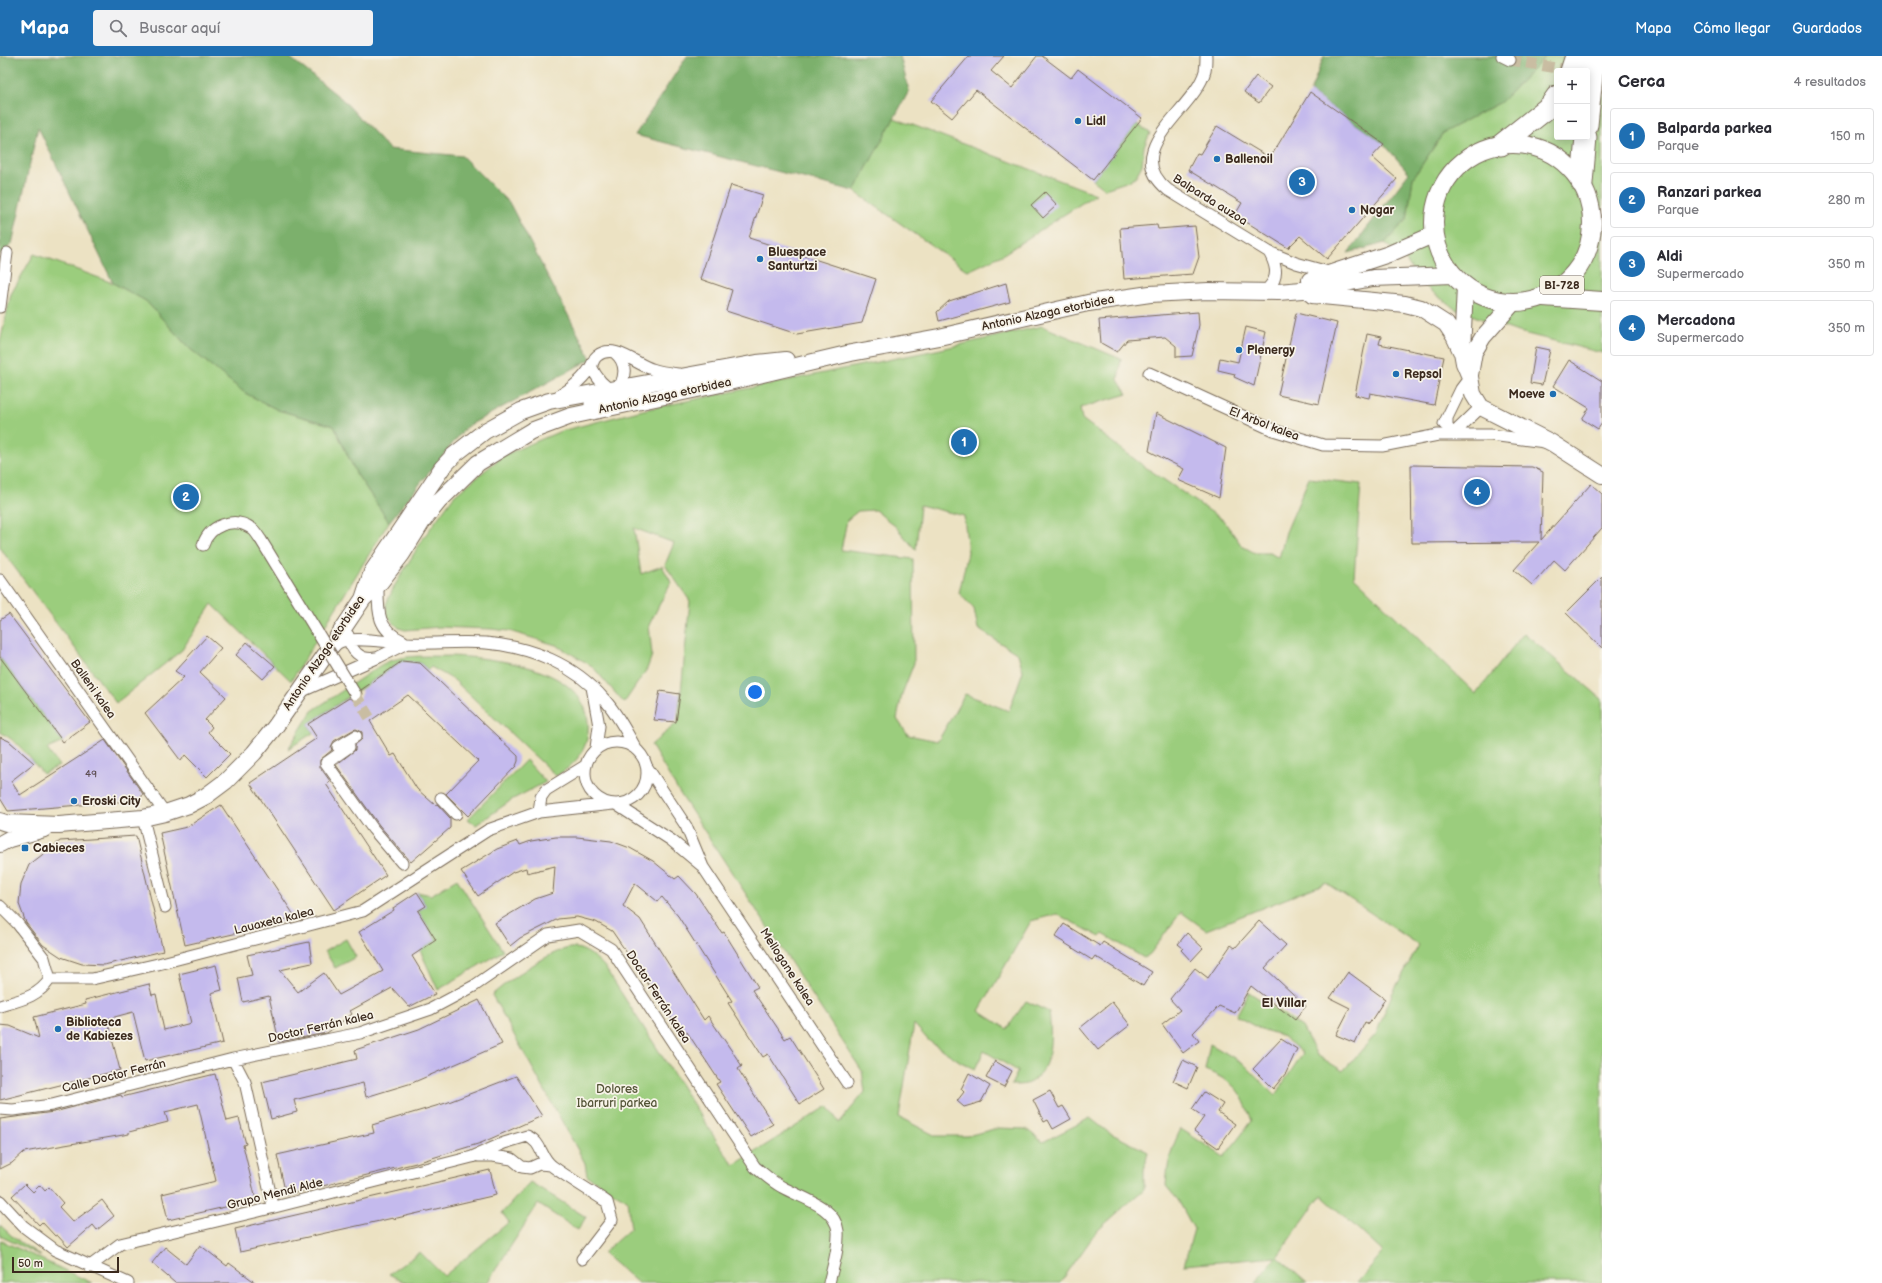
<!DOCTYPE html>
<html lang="es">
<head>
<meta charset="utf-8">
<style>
	:root { --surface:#fff; --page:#f2f2f3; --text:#2b2b33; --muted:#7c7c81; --line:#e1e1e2; --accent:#1f6fb2 }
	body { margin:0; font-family:"Balsamiq Sans",sans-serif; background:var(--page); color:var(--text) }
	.controls { position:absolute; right:12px; top:12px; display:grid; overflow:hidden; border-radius:4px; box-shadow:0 2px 10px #0003 }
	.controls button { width:36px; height:36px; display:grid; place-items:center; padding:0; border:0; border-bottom:1px solid var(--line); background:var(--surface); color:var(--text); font:20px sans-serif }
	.scale { position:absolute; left:12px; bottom:10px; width:107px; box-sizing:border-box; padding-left:4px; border:2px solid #3b2a1e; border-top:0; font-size:11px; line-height:14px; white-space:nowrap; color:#3b2a1e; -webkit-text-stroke:3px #f7f3e8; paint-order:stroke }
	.you { position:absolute; left:755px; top:636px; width:14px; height:14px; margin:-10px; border:3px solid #fff; border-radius:50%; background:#1a73e8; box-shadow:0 0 0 6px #1a73e833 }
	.badge { display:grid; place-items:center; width:26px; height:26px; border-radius:50%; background:var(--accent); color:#fff; font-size:13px; font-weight:700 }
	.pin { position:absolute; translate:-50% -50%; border:2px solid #fff; box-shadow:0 1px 4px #0006 }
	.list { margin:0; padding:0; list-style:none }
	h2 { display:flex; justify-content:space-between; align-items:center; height:52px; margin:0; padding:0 16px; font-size:17px }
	h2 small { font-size:13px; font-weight:400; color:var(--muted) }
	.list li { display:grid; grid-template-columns:26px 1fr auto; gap:12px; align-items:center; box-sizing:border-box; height:56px; margin:0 8px 8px; padding:0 8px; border:1px solid var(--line); border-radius:4px }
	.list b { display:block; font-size:15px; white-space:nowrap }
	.list p { margin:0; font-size:13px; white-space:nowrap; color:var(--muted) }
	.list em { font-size:13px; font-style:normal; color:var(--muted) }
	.icon { flex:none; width:22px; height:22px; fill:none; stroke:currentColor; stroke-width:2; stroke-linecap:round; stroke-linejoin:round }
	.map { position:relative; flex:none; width:1602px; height:1227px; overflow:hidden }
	header { display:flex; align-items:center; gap:24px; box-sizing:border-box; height:56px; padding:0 20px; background:var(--accent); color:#fff }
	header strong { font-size:19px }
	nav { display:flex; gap:22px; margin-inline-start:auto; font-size:14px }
	.search { width:280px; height:36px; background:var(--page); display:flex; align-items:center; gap:10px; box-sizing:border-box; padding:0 14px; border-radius:4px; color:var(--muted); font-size:15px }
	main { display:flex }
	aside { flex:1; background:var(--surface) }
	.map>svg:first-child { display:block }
</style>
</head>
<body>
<header>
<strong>Mapa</strong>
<div class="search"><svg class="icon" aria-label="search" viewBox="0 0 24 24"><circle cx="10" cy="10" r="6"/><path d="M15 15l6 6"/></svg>Buscar aquí</div>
<nav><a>Mapa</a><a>Cómo llegar</a><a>Guardados</a></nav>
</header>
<main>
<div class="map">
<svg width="1602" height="1227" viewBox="0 0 1602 1227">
	<rect width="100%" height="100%" fill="#f7f3e8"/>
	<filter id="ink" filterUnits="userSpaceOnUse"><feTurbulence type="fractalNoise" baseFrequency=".025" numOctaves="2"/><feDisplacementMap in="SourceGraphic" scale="8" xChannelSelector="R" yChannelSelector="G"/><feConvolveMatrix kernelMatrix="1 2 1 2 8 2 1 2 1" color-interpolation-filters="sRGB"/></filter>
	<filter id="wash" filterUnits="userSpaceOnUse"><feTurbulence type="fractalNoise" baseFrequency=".012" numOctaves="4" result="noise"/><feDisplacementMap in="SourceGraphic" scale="16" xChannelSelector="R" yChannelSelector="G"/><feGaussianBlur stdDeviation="0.9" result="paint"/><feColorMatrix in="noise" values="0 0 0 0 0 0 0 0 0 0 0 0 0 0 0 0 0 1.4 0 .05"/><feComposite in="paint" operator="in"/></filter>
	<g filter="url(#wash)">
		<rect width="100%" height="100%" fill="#ece2c3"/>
		<!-- green -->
		<path fill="#9bcd7d" stroke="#6b7c4e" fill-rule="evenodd" d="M1546 0H1602V297L1515 275 1455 253 1421 227 1405 203 1385 187 1407 163 1413 122 1444 76 1501 46ZM1557 15H1587V81H1557Z
			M894 62 1096 138 1002 199 968 215 854 135Z
			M1137 68 1150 77 1144 91 1142 109 1136 120 1129 125 1105 133 1093 124Z
			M34 198 113 227 146 245 189 292 245 337 278 354 334 370 356 417 389 466 291 625 212 548 182 594 116 647 0 492V286L11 238Z
			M1042 270 1121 303 1118 324 1127 338 1080 352 1082 363 1141 408 1223 464 1242 490 1255 497H1270L1279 502 1286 476 1309 422 1361 428 1354 521 1476 638 1524 577 1602 643V1227H1357L1383 1196 1321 1139 1277 1201 1307 1227H1255L1276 1201 1184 1209 1194 1173 1178 1144 1166 1130C1167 1110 1171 1091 1181 1073L1224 1101 1252 1065C1240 1033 1236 1027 1205 1014L1210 988 1243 1007 1275 1039 1303 997 1281 979 1260 973 1236 960 1249 936 1302 971 1317 999 1343 1015 1376 978 1392 938 1419 889 1326 827 1206 874 1181 856 1150 898 1144 902 1103 878 1100 881 1057 858 1031 865 979 955 1007 973 1026 945 1049 956C1052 980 1053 1018 1026 1028 1022 1029 1015 1029 1011 1029L1018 1015 984 995 975 1013 961 1006 929 985 914 968 899 1061 936 1080H967L998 1072 1026 1073 1043 1086 1090 1062 1108 1076 1148 1096 1144 1114V1133L1097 1175 1060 1227H638L603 1197 631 1172 627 1144 587 1120 585 1107 492 939C506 926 558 888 576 892 587 894 596 902 604 910L722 1093 734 1109 828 1050 839 1067 865 1036 862 1015 677 733 651 689 678 666 690 545 665 509 674 487 634 472 641 518 662 510 671 526 649 569 652 599 647 613 624 647 592 610 556 589 509 575 491 573 439 571 405 574 399 572 387 560 386 548 395 529 424 481 454 440 504 399 561 375 643 354 941 293ZM920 449 964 460 968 496 959 537 974 553 978 573 1018 598 1023 615 1009 655 965 638 938 685 908 679 897 663 902 638 914 607 913 503 841 494 847 464 858 455 875 454 895 470 916 494Z
			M451 600C497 602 594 612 588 676 586 697 573 710 556 720L454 624 431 611 428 614 420 607 402 605 308 668 313 677 288 693 312 655 381 609C403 597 427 601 451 600Z
			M0 601 63 686 47 693 59 710 43 718C30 702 18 685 0 676Z
			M526 704 546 726 513 743 476 769 468 763Z
			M457 823 503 895 438 934 420 894 436 884 418 855 426 850 417 836 431 839Z
			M346 883 356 901 335 912 325 895Z
			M530 1126 586 1161 578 1174 538 1148 487 1227H406L389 1218 420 1196 444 1220 509 1166 502 1157Z
			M0 1169 14 1182 41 1200 0 1180Z
			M0 1184 92 1227H0Z"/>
		<!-- forest -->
		<path fill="#7cb06c" stroke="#5c6d45" d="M0 0H288L342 43 389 93 462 100 510 148 591 303 466 371 389 466 356 417 334 370 278 354 245 337 189 292 146 245 113 227 38 71 12 188 0 199Z
			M687 0H900L909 35 854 135 635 79Z
			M1324 0H1546L1501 46 1444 76 1413 122 1407 163 1385 187 1348 197 1409 117 1384 88 1310 36Z"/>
		<g id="blocks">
			<!-- building -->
			<path fill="#c4baed" d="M969 0H1004L991 15 1012 32 1037 0H1042L1071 22 1078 13 1142 62 1093 124 976 34 952 62 931 45Z
				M1256 20 1271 31 1259 47 1244 36Z
				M1310 36 1384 88 1372 101 1397 123 1327 203 1300 180 1288 192 1235 159 1242 147 1188 114 1197 97 1200 98 1217 70 1270 102Z
				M731 129 763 139 749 182 876 223 862 267 797 278 726 255 732 234 700 223Z
				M1045 136 1057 149 1043 162 1031 149Z
				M1157 169 1158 173 1195 170 1199 201 1193 218 1124 223 1120 172Z
				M1006 227 1010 246 939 265 937 256 949 245Z
				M1198 256 1199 269 1192 300 1176 301V290L1165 281 1127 284 1117 296 1101 287 1099 264Z
				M1296 257 1337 267 1319 348 1278 339Z
				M1246 271 1266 276 1254 330 1234 321 1235 318 1218 314 1220 302 1238 306Z
				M1367 278 1381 281 1379 288 1444 301 1434 349 1370 337 1369 342 1355 339Z
				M1536 291 1550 294 1542 329 1530 327Z
				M1569 304 1602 325V367L1598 373 1582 363 1589 352 1553 330Z
				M1156 357 1226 392 1219 442 1178 424 1184 413 1149 395Z
				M1411 409 1532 411 1543 416 1541 484 1591 428 1602 438V472L1565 514 1554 504 1532 529 1514 514 1539 486 1412 487Z
				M1602 521V592L1566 557Z
				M9 558 90 666 63 686 0 601V564Z
				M207 580 221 592 200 616 226 641 205 664 212 671 208 676 230 698 207 721 185 699 181 705 145 657 184 621 175 615Z
				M247 586 275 610 263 623 236 599Z
				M402 605 420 607 518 700V705L516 710 468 760 446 738 478 705 408 639 370 665 391 700 395 698 417 733 435 749 437 748 450 762V772L411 806 379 769 336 709 355 694V689L362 683V676L356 673 353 674 334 685 331 691 332 694 320 704V711L330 725 326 728 386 819 334 854 250 727 317 682 308 668 349 642 355 645 359 644 362 638 361 634Z
				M660 635 680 638 676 666 654 664Z
				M0 681 9 685 34 707 11 725 20 739 105 684 143 738 140 744 8 755 0 742Z
				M221 749 294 859 277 868 185 889 160 777 187 771Z
				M136 780 163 895 104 909 82 908 61 901 43 889 26 867 19 848 21 828 29 809 60 785Z
				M556 781H577L611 785 630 792 653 805 675 823 679 820 696 838 722 877 724 876 758 931 752 934 785 983 790 980 824 1033 800 1048 768 998 763 1001 728 947 732 945 678 860 662 841 657 845 635 827 623 850 640 863 704 964 708 960 742 1010 738 1013 773 1068 751 1081 716 1028 720 1026 687 976 683 979 612 875 596 866 577 861 558 863 520 882 510 890 495 867 535 843 553 837 555 810 527 817 526 812 513 816 478 840 461 815 497 793 518 785 520 789 531 785Z
				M417 836 426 850 418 855 436 884 412 900 435 938 409 951 392 932 350 955 352 958 327 977 279 986 269 940 243 946 238 922 252 919 247 899 309 886 312 907 280 914 298 936 324 917 339 939 383 915 359 876 394 854 393 852Z
				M1259 865 1286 889 1265 912 1306 950 1295 964 1251 930 1235 957 1219 950 1193 977 1199 985 1183 997 1162 968 1180 954 1170 943 1195 912 1208 922 1231 889 1235 892Z
				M1064 868 1100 890 1103 886 1152 916 1143 930 1095 900 1092 904 1055 881Z
				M1187 877 1203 892 1191 905 1181 894 1183 892 1178 888Z
				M216 909 222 934 211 937 223 987 145 1005 133 956 107 963 120 1014 0 1044V969L10 970 39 982 34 961 86 948 85 944 149 928 152 939 156 938 164 974 191 967 179 918Z
				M1348 916 1385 943 1369 968 1365 966 1355 987 1336 979 1350 952 1330 942Z
				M479 944 502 988 412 1027 366 1041 363 1027 294 1044 297 1056 271 1063 262 1026 357 1003 355 994 419 973Z
				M1112 946 1130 969 1098 994 1080 972Z
				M1281 983 1297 993 1286 1017 1273 1033 1253 1013Z
				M1183 1004 1197 1011 1188 1032 1173 1025Z
				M995 1005 1012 1015 1004 1031 986 1022Z
				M969 1017 990 1030 981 1046 964 1051 957 1045 964 1036 961 1033Z
				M215 1018 227 1065 239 1062 246 1088 243 1089 256 1144 168 1164 162 1138 216 1125 198 1048 165 1056 168 1066 129 1076V1078L24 1096 12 1107 0 1113V1063L54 1056 121 1039 122 1041Z
				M516 1020 542 1060 481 1087 416 1107 286 1139 277 1099 374 1077 372 1069 446 1047Z
				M1050 1035 1059 1052 1063 1050 1071 1063 1053 1073 1048 1064 1044 1066 1033 1044Z
				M1204 1036 1223 1048 1218 1056 1235 1068 1218 1092 1194 1075 1204 1061 1192 1053Z
				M490 1114 496 1139 393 1163V1162L240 1196 235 1173Z
				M25 1128 33 1136 40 1129 45 1135 49 1131 63 1147 59 1151 73 1166 102 1144 114 1160 97 1174 93 1169 68 1191 57 1179 55 1180 42 1166 39 1169 12 1140Z
				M200 1189 227 1210 229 1207 256 1227H175L152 1207 165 1191 186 1208Z"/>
		</g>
	</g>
	<g filter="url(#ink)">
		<use href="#blocks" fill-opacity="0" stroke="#796a58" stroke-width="1"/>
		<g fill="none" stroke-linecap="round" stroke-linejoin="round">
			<!-- street-tunnel -->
			<path stroke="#c9bda2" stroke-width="11" stroke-dasharray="11 5.5" stroke-linecap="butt" d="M1510 4 1574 15
				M355 638 371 664"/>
			<defs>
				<path id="street" d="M1206 0C1206 5 1206 10 1205 15 1195 54 1118 93 1168 134L1269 196 1296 207 1332 217
					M1502 0 1510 4
					M1269 196C1275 207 1280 220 1269 231
					M0 251 7 197
					M591 310C603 336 620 341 646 336
					M1149 317 1273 374 1323 389 1382 390 1438 379H1452L1481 351
					M557 341C569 334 584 323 591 310 594 306 593 303 597 300 614 286 637 309 652 313 660 316 670 317 679 318
					M590 348 613 342C623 328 631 310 615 297
					M1447 363V370L1452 379H1491L1545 386
					M1444 368 1461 333 1470 321
					M203 489C209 470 233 460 251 472 255 474 258 480 261 484
					M0 524 165 757
					M378 529C378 554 376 573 403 585
					M348 579C350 594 360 605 376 602
					M333 591C335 590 337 587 340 586 354 580 390 587 407 587 433 588 460 585 486 587 531 591 574 608 604 643 617 657 626 675 635 691
					M592 631 599 670 596 692
					M300 636 379 601 407 587
					M585 717a31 31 0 1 1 62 0a31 31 0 1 1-62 0Z
					M338 691 356 680
					M349 691 326 707 373 773 402 807
					M647 711 686 770 703 811 847 1027
					M441 742 456 758
					M617 749 671 784 701 809
					M539 756 541 741 546 734 585 710
					M143 762 165 851
					M0 850 17 867 44 902 50 923
					M50 923H92L158 908 363 855 488 774 539 756 613 748
					M0 950C20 944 38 941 50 923
					M233 1003 245 1026 273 1150
					M0 1053 13 1054 52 1049 233 1003 360 977 431 953 474 930 548 879 579 874 611 893 755 1111C764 1118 772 1126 782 1131 801 1142 835 1150 838 1175 839 1193 833 1210 829 1227
					M479 1100H493L512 1103 522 1111 530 1112 539 1108 551 1109
					M0 1145 23 1170 55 1194 128 1227
					M89 1211 120 1188 259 1155 472 1101 504 1087 527 1080C543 1087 539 1100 552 1110 570 1123 589 1134 607 1146L612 1164 582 1203"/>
				<path id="secondary" d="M1310 224 1389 198 1435 178
					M1465 230 1462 296 1464 307 1470 321 1473 338 1481 351 1552 387 1602 419
					M1312 239 1405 248 1421 252 1446 268 1454 280 1461 295
					M1470 319 1474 296 1483 281 1514 246
					M363 543 378 529 402 498 422 466 439 445 478 407 531 375 571 360 716 329 851 297 939 281 1088 247 1150 238 1208 235 1278 236 1314 233 1373 222 1453 219
					M0 765 6 767 59 769 143 762 165 757 189 749 206 740 226 725 254 697 275 671 328 595 363 543 372 516 442 412 454 399 485 375 521 355 549 345 757 307 786 304
					M0 788 9 783 44 773"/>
				<path id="primary" d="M1434 167a79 79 0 1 1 158 0a79 79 0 1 1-158 0Z
					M1543 241 1602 245"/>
				<path id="highway" d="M1571 15 1576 0
					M1587 69 1594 0
					M1501 89 1550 50 1557 40
					M1582 127 1586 81"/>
			</defs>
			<!-- street casing -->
			<use href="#street" stroke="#796a58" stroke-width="13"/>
			<!-- secondary casing -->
			<use href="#secondary" stroke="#796a58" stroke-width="18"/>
			<!-- primary casing -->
			<use href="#primary" stroke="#796a58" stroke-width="20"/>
			<!-- highway casing -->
			<use href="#highway" stroke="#796a58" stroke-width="23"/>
			<!-- street -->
			<use href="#street" stroke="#fff" stroke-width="11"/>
			<!-- secondary -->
			<use href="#secondary" stroke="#fff" stroke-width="16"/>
			<!-- primary -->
			<use href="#primary" stroke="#fff" stroke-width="18"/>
			<!-- highway -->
			<use href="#highway" stroke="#fff" stroke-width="21"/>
			<defs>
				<path id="street-bridge" d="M261 484 355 638"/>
			</defs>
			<!-- street-bridge casing -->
			<use href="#street-bridge" stroke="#796a58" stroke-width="13" stroke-linecap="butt"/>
			<!-- street-bridge -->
			<use href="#street-bridge" stroke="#fff" stroke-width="11"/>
		</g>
	</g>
	<!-- markers -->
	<g fill="#1f6fb2" stroke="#f7f3e8" stroke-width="1.5">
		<circle cx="1078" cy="65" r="4"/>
		<circle cx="1217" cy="103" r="4"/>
		<circle cx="1352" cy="154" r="4"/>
		<circle cx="760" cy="203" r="4"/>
		<circle cx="1239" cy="294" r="4"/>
		<circle cx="1396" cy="318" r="4"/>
		<circle cx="1553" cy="338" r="4"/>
		<circle cx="74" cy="745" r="4"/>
		<rect x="21" y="788" width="8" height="8" rx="2"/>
		<circle cx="58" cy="973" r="4"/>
	</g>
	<g text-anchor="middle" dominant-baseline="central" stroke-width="3.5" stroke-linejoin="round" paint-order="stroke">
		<!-- number labels -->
		<g font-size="10" fill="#5d4e52">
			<text x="91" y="718">49</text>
		</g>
		<!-- shield labels -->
		<rect fill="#f7f3e8" stroke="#73665b" stroke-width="1" x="1540" y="220" width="44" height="18" rx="3"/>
		<g font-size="11" font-weight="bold" fill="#3b2a1e">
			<text x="1562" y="229">BI-728</text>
		</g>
		<!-- poi labels -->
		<g font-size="12" font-weight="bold" fill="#3b2a1e" stroke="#f7f3e8" text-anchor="start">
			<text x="1086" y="65">Lidl</text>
			<text x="1225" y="103">Ballenoil</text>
			<text x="1360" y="154">Nogar</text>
			<text x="768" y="196">Bluespace<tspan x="768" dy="14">Santurtzi</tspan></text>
			<text x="1247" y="294">Plenergy</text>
			<text x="1404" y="318">Repsol</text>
			<text x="1545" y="338" text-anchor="end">Moeve</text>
			<text x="82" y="745">Eroski City</text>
			<text x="33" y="792">Cabieces</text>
			<text x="66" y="966">Biblioteca<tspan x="66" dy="14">de Kabiezes</tspan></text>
		</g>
		<!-- street labels -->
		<g font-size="12" fill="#3b2a1e" stroke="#f7f3e8">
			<text transform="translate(1210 144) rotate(32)">Balparda auzoa</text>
			<text transform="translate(1048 257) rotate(-12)">Antonio Alzaga etorbidea</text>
			<text transform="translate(665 340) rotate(-12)">Antonio Alzaga etorbidea</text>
			<text transform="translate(1264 368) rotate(21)">El Arbol kalea</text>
			<text transform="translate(324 597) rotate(-56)">Antonio Alzaga etorbidea</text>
			<text transform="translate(93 633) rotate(55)">Balleni kalea</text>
			<text transform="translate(274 865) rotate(-14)">Lauaxeta kalea</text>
			<text transform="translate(787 911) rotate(57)">Mellogane kalea</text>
			<text transform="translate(658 941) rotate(57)">Doctor Ferrán kalea</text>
			<text transform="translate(321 971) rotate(-13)">Doctor Ferrán kalea</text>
			<text transform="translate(114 1020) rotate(-14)">Calle Doctor Ferrán</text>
			<text transform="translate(275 1138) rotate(-14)">Grupo Mendi Alde</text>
		</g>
		<!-- park labels -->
		<g font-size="12" fill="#535336" stroke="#f7f3e8">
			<text x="617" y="1033">Dolores<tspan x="617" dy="14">Ibarruri parkea</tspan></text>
		</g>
		<!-- neighbourhood labels -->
		<g font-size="13" font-weight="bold" fill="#3b2a1e" stroke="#f7f3e8">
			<text x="1284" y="947">El Villar</text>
		</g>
	</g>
</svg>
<div class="controls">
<button>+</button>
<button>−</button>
</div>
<div class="scale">50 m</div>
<div class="you"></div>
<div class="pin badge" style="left:964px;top:386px">1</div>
<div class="pin badge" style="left:186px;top:441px">2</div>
<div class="pin badge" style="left:1302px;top:126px">3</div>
<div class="pin badge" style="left:1477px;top:436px">4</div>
</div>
<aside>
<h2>Cerca<small>4 resultados</small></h2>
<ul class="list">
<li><span class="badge">1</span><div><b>Balparda parkea</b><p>Parque</p></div><em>150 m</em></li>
<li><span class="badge">2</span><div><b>Ranzari parkea</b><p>Parque</p></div><em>280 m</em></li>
<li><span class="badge">3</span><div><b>Aldi</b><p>Supermercado</p></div><em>350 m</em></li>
<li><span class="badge">4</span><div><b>Mercadona</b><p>Supermercado</p></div><em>350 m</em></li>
</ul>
</aside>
</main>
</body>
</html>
